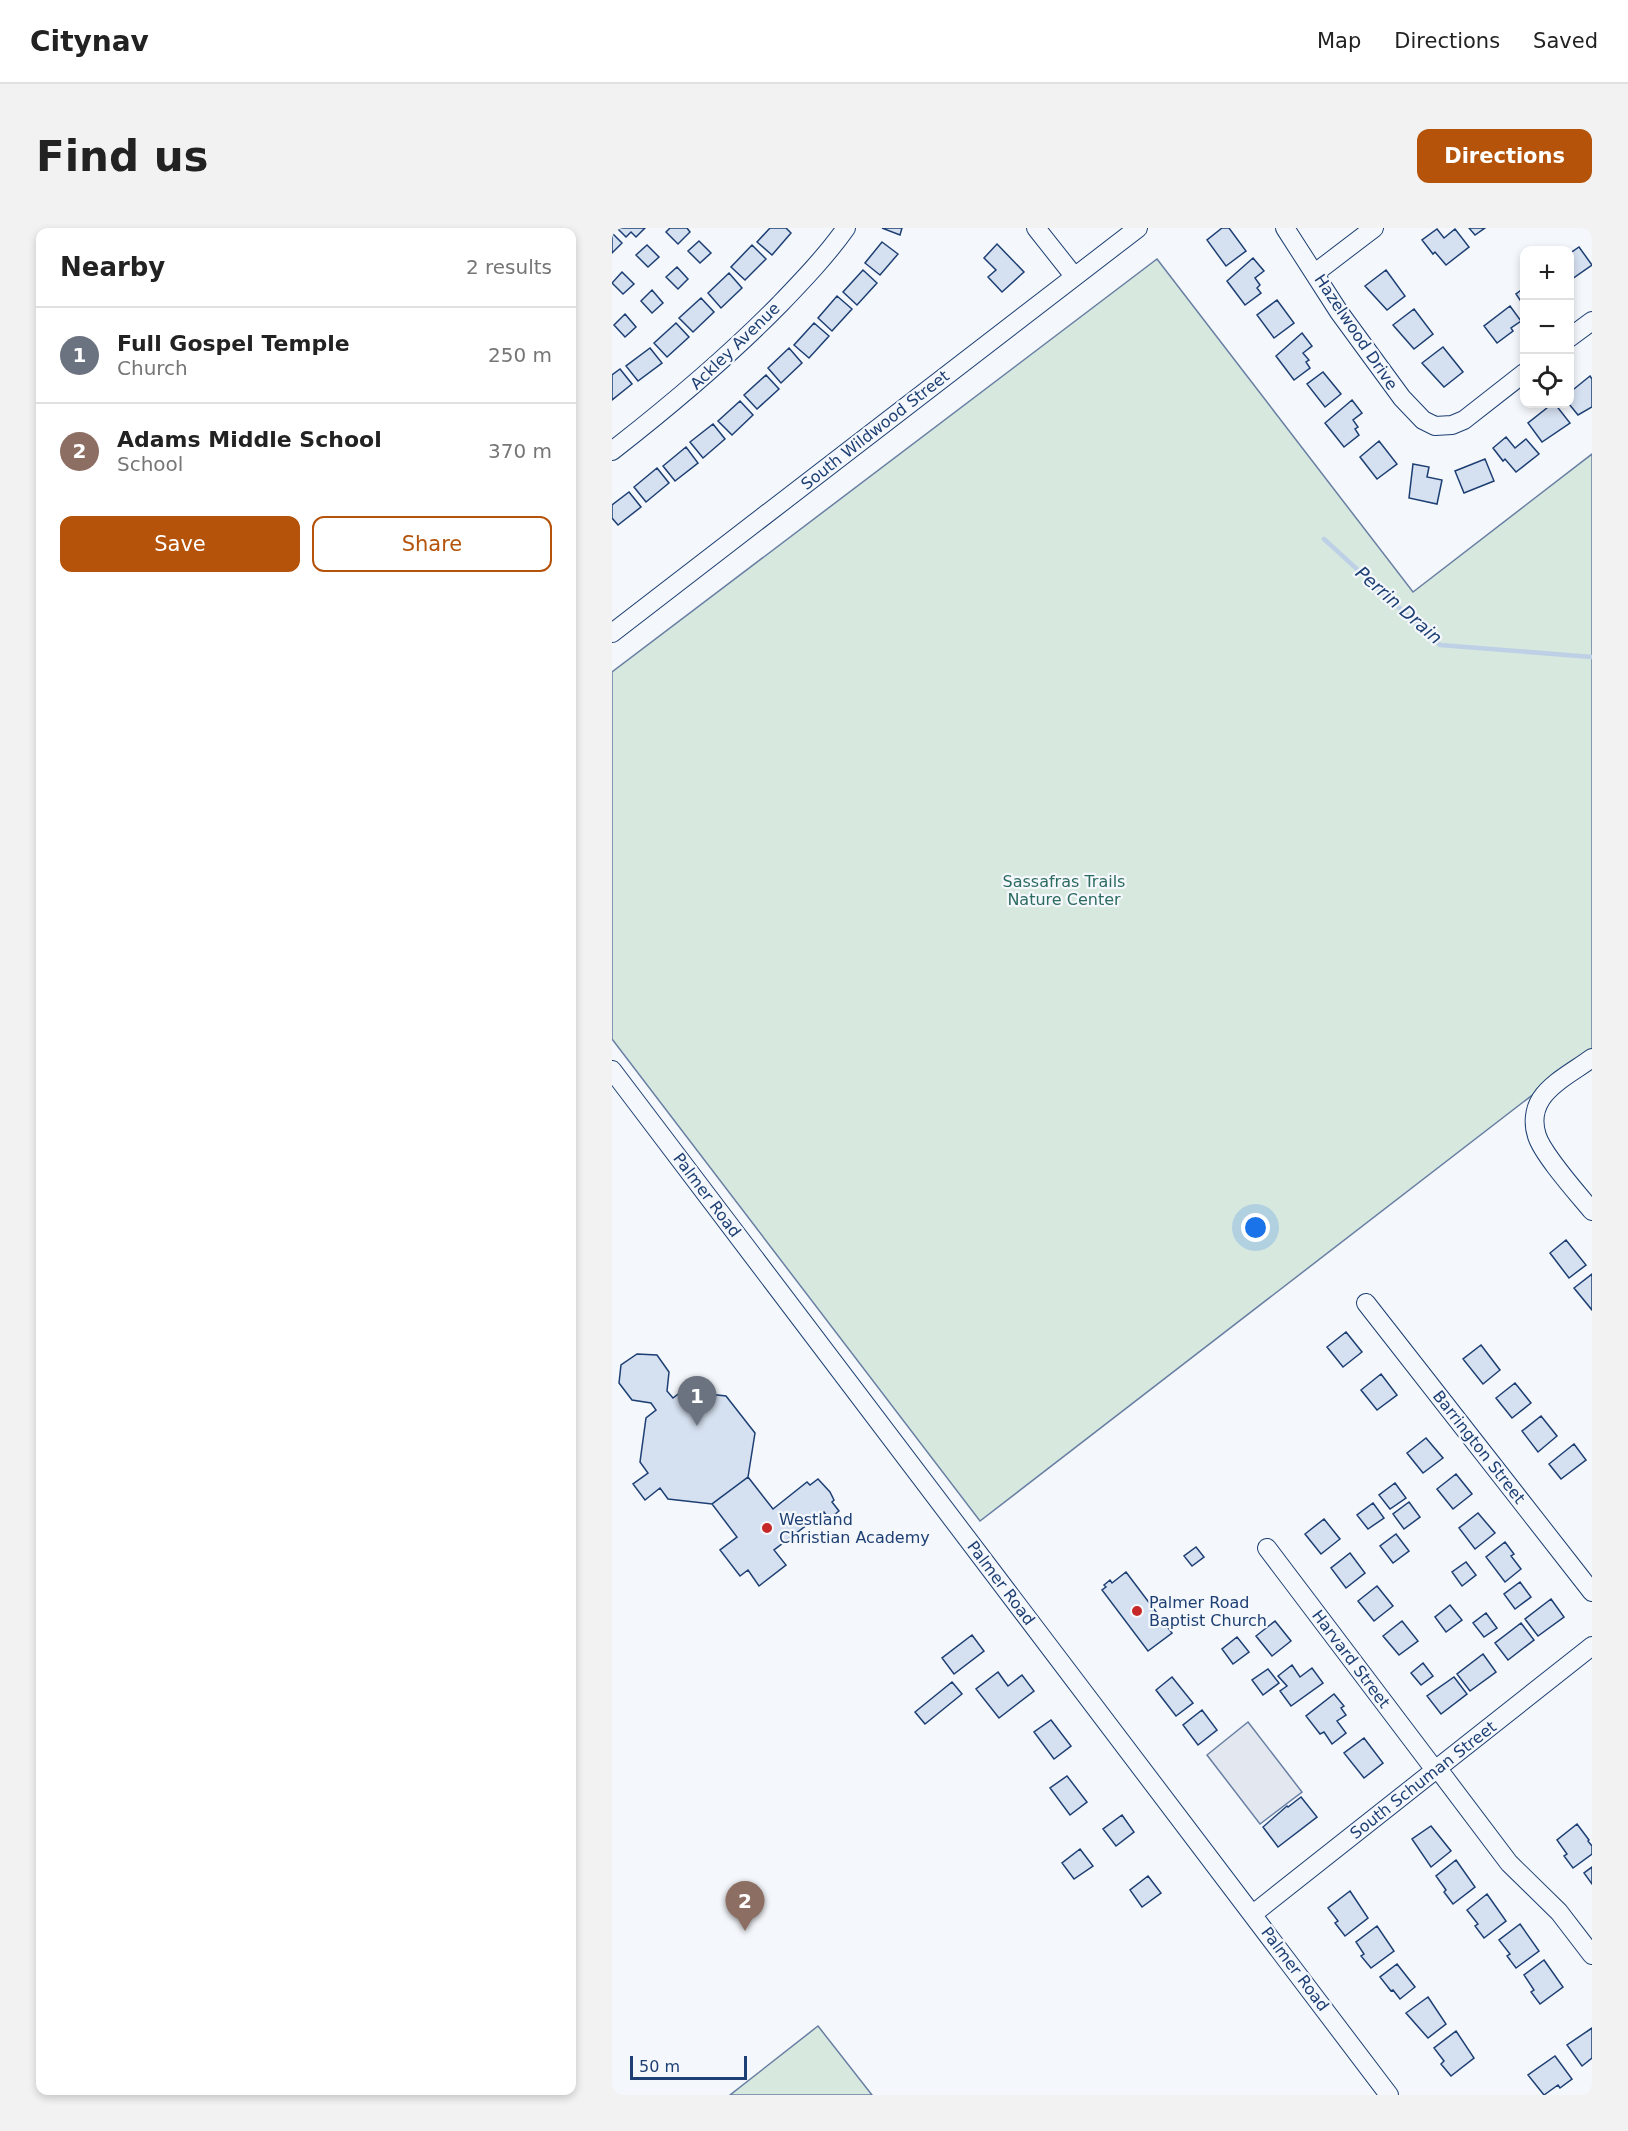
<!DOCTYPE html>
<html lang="en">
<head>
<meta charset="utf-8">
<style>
	:root { --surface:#fff; --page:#f2f2f2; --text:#222; --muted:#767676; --line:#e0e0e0; --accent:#b45309 }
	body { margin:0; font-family:"DejaVu Sans",sans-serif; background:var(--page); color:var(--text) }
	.controls { position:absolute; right:18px; top:18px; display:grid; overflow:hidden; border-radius:12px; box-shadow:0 3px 9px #0003 }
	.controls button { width:54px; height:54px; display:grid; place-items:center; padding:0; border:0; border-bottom:2px solid var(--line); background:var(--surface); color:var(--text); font:30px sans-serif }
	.scale { position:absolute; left:18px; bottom:15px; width:117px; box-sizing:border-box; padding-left:6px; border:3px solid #1d3f73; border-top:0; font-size:16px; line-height:21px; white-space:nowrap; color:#1d3f73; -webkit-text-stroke:4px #f4f7fb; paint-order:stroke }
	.you { position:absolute; left:644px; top:1000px; width:21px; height:21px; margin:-15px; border:4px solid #fff; border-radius:50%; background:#1a73e8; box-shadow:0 0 0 9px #1a73e833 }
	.badge { display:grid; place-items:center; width:39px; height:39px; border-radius:50%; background:var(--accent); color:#fff; font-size:20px; font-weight:700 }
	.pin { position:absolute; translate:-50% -50px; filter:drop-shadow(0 2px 3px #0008) }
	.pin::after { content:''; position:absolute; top:32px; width:21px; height:18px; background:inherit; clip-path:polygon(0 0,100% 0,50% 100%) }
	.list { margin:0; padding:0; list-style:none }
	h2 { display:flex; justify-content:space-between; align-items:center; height:78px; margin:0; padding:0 24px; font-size:26px }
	h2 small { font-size:20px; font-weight:400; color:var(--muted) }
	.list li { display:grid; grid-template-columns:39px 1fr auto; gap:18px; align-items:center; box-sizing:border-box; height:96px; padding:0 24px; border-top:2px solid var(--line) }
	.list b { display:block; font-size:22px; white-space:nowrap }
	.list p { margin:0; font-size:20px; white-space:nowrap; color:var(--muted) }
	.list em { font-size:20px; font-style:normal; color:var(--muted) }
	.actions { display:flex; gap:12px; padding:18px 24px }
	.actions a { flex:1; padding:14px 0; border:2px solid var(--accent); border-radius:12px; text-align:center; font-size:21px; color:var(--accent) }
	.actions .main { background:var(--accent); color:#fff }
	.icon { flex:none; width:33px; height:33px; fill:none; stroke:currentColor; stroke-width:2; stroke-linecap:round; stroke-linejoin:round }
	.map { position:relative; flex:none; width:980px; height:1867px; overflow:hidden; border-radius:12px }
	header { display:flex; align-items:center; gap:36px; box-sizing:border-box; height:84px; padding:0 30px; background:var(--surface); border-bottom:2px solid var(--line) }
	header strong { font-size:28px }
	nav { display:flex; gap:33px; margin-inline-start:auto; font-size:21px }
	.intro { display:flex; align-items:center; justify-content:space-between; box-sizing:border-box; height:144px; padding:0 36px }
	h1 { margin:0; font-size:42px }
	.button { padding:15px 27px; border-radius:12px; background:var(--accent); color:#fff; font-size:21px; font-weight:700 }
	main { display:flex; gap:36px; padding:0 36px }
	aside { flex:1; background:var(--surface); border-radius:12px; box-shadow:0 3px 9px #0003 }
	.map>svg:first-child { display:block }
</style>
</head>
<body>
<header>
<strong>Citynav</strong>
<nav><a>Map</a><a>Directions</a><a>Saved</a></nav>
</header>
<div class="intro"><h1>Find us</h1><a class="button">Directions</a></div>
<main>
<aside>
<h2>Nearby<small>2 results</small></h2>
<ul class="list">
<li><span class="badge" style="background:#6b7280">1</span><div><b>Full Gospel Temple</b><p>Church</p></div><em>250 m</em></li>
<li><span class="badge" style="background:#8d6e63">2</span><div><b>Adams Middle School</b><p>School</p></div><em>370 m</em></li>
</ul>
<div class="actions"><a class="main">Save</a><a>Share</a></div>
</aside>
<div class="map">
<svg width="980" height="1867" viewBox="0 0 980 1867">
	<rect width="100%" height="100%" fill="#f4f7fb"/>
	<!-- green -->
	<path fill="#d7e8df" stroke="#687fa3" stroke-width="1.5" d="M545 31 801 364 980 226V821L368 1293 0 811V444Z
		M206 1798 260 1867H118Z"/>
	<!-- parking -->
	<path fill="#e3e8f0" stroke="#687fa3" stroke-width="1.5" d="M636 1494 690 1564 648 1596 595 1527Z"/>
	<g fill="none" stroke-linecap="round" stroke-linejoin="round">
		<!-- stream -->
		<path stroke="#bed0e5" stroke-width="4.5" d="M712 311 828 417 980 429"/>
	</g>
	<!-- building -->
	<path fill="#d5e0f0" stroke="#1d3f73" stroke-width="1.5" d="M5 0H33L24 9 19 4 14 9Z
		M58 0H75L78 4 66 16 54 4Z
		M158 0H174L179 5 160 27 145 14Z
		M270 0H290L288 7Z
		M610 0H617L634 23 614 38 595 12Z
		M857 0H873L863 7Z
		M825 1 832 10 843 1 857 19 834 37 823 24 821 26 810 12Z
		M0 5 10 15 0 25Z
		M87 13 99 25 88 35 76 23Z
		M270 14 286 26 268 47 253 35Z
		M385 16 412 44 390 64 376 49 384 42 372 30Z
		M35 17 47 29 36 39 24 27Z
		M140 17 154 31 133 52 119 39Z
		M967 19 980 37 957 53V26Z
		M641 30 652 43 643 50 648 57 645 60 649 65 633 77 615 53Z
		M65 39 76 51 66 61 54 49Z
		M251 42 265 55 245 77 231 64Z
		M774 42 793 68 775 82 753 58Z
		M10 44 22 56 11 66 0 55Z
		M117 45 130 60 109 80 96 65Z
		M912 60V78L904 66Z
		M40 62 51 75 40 85 29 73Z
		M225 68 240 81 220 103 206 90Z
		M89 70 102 84 81 104 67 90Z
		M665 72 682 95 662 110 645 87Z
		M898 78 909 93 899 100 901 103 885 115 872 98Z
		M802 81 821 106 802 121 781 97Z
		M13 86 24 99 13 109 2 97Z
		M64 95 77 109 55 129 42 115Z
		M202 95 217 108 197 130 182 117Z
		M690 105 700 118 691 125 697 132 694 134 698 140 682 152 664 128Z
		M831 119 851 144 832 159 810 135Z
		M38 120 50 135 26 153 14 138Z
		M177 120 190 135 169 155 156 140Z
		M8 141 20 156 0 172V147Z
		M711 144 729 166 713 179 695 156Z
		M154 147 167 161 145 181 132 167Z
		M978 148 980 151V179L966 187 957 176V165Z
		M740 172 750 185 741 192 746 199 743 201 747 207 732 219 713 195Z
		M128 173 141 187 120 207 106 193Z
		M940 176H943L958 195 930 214 916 195Z
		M101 196 113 211 91 230 78 214Z
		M894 209 903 220 914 211 927 226 904 244 893 231 891 233 881 220Z
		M767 213 785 236 765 251 748 229Z
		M74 219 86 235 63 253 51 238Z
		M873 231 882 253 852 265 843 243Z
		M801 236 817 239 815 249 830 252 825 276 797 270Z
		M45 240 57 255 34 274 22 259Z
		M17 264 29 279 6 297 0 290V277Z
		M954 1012 974 1037 957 1050 938 1025Z
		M980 1046V1082L962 1060Z
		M734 1104 750 1124 731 1139 715 1119Z
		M869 1117 888 1142 871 1156 851 1131Z
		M25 1126 45 1127 57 1144 55 1163 61 1170 70 1163 114 1168 143 1205 136 1249 100 1276 56 1271 48 1260 33 1272 21 1256 36 1245 28 1234 34 1190 44 1182 39 1175 20 1172 7 1155 9 1137Z
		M769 1146 785 1167 765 1182 749 1162Z
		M903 1155 919 1175 900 1190 884 1170Z
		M929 1188 945 1208 926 1224 910 1203Z
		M814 1210 831 1230 811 1245 795 1225Z
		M962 1216 974 1232 949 1251 937 1236Z
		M844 1246 860 1266 841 1281 825 1261Z
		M136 1249 161 1281 195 1254 198 1257 206 1251 218 1264 222 1272 220 1274 227 1283 217 1291 212 1284 162 1322 174 1337 147 1358 136 1342 128 1348 108 1322 125 1309 100 1276Z
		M783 1255 794 1270 778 1281 767 1267Z
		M797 1274 808 1289 792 1301 781 1286Z
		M761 1275 772 1290 756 1301 745 1287Z
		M866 1285 883 1305 863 1321 847 1300Z
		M712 1291 728 1311 709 1326 693 1306Z
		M784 1306 797 1323 781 1335 768 1318Z
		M893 1314 902 1326 899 1328 909 1341 893 1354 874 1329Z
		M584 1319 592 1329 580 1338 572 1328Z
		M738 1325 753 1345 734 1360 719 1340Z
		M854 1334 864 1347 850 1358 840 1344Z
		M514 1344 560 1405 536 1423 490 1362 494 1359 492 1357 498 1352 500 1355Z
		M908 1354 919 1369 903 1381 892 1366Z
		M765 1358 781 1378 762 1393 746 1373Z
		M939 1371 952 1389 926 1408 913 1391Z
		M838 1377 850 1392 834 1404 823 1389Z
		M874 1385 885 1400 872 1409 861 1395Z
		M663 1393 679 1413 660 1428 644 1408Z
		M790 1393 806 1413 787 1427 771 1408Z
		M909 1395 922 1412 896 1432 883 1415Z
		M360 1407 372 1423 342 1446 330 1430Z
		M625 1409 637 1424 621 1436 610 1421Z
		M871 1426 884 1444 858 1463 845 1446Z
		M811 1435 821 1448 809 1457 799 1445Z
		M680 1437 688 1449 700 1440 711 1455 679 1478 668 1463 675 1458 666 1448Z
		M656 1441 667 1455 651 1467 640 1452Z
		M386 1444 396 1458 410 1447 422 1463 387 1490 364 1461Z
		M560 1449 581 1475 564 1488 544 1462Z
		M842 1449 855 1466 829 1486 815 1468Z
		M340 1454 350 1466 313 1496 303 1484Z
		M722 1466 732 1478 729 1480 734 1487 725 1493 734 1505 720 1516 712 1504 708 1506 694 1488Z
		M590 1482 605 1502 586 1517 571 1497Z
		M439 1492 459 1518 442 1531 422 1504Z
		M752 1510 771 1535 752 1550 732 1525Z
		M455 1548 475 1574 458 1587 438 1560Z
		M689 1569 705 1589 666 1619 651 1599 675 1578 676 1579Z
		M510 1587 522 1604 504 1618 491 1601Z
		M965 1596 977 1612 976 1613 980 1618V1626L961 1640 952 1628 955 1626 945 1612Z
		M819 1598 839 1623 819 1639 800 1611Z
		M468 1621 481 1638 462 1651 450 1635Z
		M844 1632 863 1659 841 1676 832 1664 834 1662 824 1648Z
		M980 1639V1656L972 1645Z
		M536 1648 549 1665 530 1679 518 1662Z
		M738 1663 756 1690 733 1708 723 1695 726 1693 716 1680Z
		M875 1666 894 1693 872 1710 863 1698 866 1696 855 1682Z
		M908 1696 927 1723 904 1740 895 1728 898 1726 887 1712Z
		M765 1698 782 1723 759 1740 749 1728 752 1726 744 1714Z
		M932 1732 951 1759 928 1776 919 1764 922 1762 912 1747Z
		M785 1736 803 1759 788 1771 781 1762 779 1763 768 1749Z
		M816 1769 834 1796 816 1810 794 1785Z
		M980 1800V1830L970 1838 955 1817Z
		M844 1803 862 1830 839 1848 829 1836 832 1833 822 1820Z
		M943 1828 960 1851 948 1860 946 1857 932 1867 916 1847Z"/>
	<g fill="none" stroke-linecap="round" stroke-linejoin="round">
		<defs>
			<path id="minor" d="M424 0 462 48
				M673 0 727 84 790 170 811 192 823 198 840 197 852 192 912 145
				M703 45 762 0
				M957 110 980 93
				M0 223C59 177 116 129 168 76 191 52 215 27 234 0
				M0 405 526 0
				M980 830C964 842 940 854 929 871 922 882 921 896 925 908 931 927 966 966 980 983
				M0 842 777 1867
				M754 1075 980 1364
				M655 1320 823 1542
				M826 1541 897 1635 947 1684 980 1727
				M641 1686 980 1418"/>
		</defs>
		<!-- minor casing -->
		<use href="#minor" stroke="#1d3f73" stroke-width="20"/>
		<!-- minor -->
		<use href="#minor" stroke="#f4f7fb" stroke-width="18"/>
	</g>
	<!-- markers -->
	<g fill="#c62828" stroke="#f4f7fb" stroke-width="2">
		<circle cx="155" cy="1300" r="6"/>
		<circle cx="525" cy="1383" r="6"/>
	</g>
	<g text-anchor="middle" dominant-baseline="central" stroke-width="4.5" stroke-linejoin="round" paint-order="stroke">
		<!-- street labels -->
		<g font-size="16" fill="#1d3f73" stroke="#f4f7fb">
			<text transform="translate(744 104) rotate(56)">Hazelwood Drive</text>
			<text transform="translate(123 118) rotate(-44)">Ackley Avenue</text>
			<text transform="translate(263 202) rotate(-38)">South Wildwood Street</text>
			<text transform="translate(95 967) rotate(53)">Palmer Road</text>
			<text transform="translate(867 1219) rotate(52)">Barrington Street</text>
			<text transform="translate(389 1355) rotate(53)">Palmer Road</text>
			<text transform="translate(739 1431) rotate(53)">Harvard Street</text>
			<text transform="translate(811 1552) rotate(-38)">South Schuman Street</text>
			<text transform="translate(683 1741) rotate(53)">Palmer Road</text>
		</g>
		<!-- park labels -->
		<g font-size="16" fill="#2c6c60" stroke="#f4f7fb">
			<text x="452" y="653">Sassafras Trails<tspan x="452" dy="18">Nature Center</tspan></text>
		</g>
		<!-- poi labels -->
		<g font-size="16" fill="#1d3f73" stroke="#f4f7fb" text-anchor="start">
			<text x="167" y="1291">Westland<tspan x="167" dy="18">Christian Academy</tspan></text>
			<text x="537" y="1374">Palmer Road<tspan x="537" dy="18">Baptist Church</tspan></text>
		</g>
		<!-- water labels -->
		<g font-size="18" font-style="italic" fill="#1d3f73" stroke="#f4f7fb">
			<text transform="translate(787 377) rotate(41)">Perrin Drain</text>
		</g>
	</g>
</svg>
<div class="controls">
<button>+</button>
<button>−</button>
<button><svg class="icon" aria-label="locate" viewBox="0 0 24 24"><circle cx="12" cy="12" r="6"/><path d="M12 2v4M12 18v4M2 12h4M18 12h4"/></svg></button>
</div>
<div class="scale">50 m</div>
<div class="you"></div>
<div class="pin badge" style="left:85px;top:1198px;background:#6b7280">1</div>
<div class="pin badge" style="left:133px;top:1703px;background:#8d6e63">2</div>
</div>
</main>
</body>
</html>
